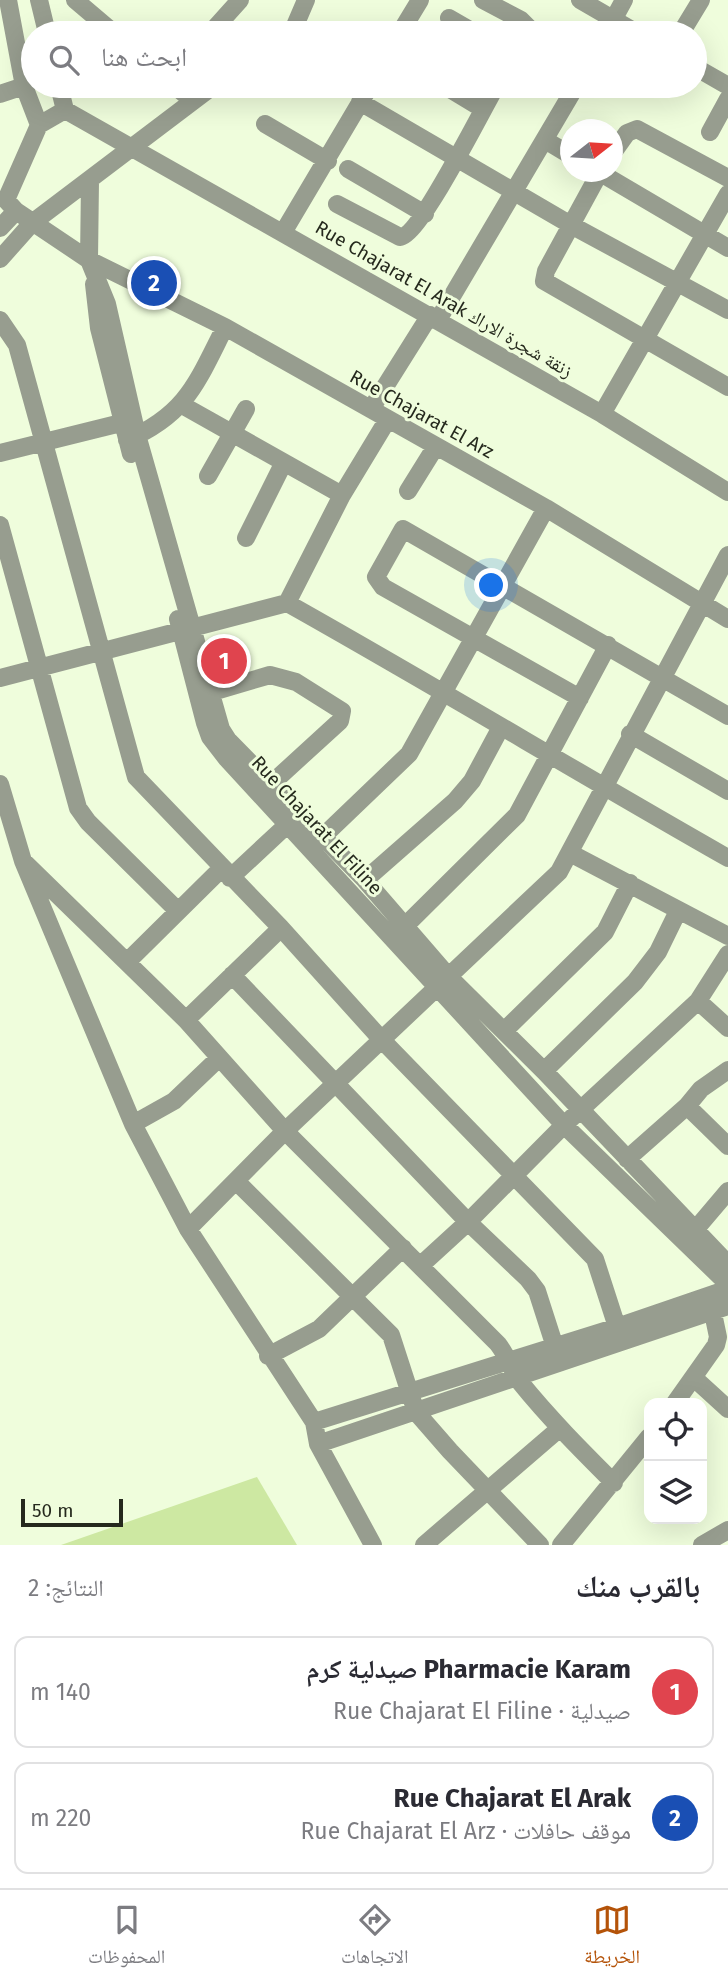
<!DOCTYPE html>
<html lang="ar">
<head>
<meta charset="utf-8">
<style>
	:root { --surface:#fff; --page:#f7f7f7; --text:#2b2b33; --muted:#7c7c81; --line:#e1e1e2; --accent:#b45309 }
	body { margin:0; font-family:"Fira Sans","Noto Naskh Arabic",sans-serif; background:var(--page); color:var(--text); direction:rtl }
	.controls { position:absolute; right:21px; bottom:21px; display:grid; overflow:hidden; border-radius:14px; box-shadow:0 7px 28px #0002 }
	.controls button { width:63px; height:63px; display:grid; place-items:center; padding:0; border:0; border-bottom:2px solid var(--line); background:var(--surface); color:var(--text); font:35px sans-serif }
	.compass { position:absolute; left:560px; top:119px; width:63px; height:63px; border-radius:50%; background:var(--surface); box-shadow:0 7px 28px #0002; rotate:73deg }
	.scale { position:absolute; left:21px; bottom:18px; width:102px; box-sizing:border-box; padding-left:7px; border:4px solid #25291d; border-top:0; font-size:19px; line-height:24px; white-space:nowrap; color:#25291d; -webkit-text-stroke:5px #effddc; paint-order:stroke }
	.you { position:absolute; left:492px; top:586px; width:24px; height:24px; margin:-18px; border:5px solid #fff; border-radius:50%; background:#1a73e8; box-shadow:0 0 0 10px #1a73e833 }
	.badge { display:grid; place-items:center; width:46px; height:46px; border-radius:50%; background:var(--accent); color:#fff; font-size:23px; font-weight:700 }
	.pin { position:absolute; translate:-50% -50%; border:4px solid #fff; box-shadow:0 2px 7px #0006 }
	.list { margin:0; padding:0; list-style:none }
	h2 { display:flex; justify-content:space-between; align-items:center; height:91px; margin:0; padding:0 28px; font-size:30px }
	h2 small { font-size:23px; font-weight:400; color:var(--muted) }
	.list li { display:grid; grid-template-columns:46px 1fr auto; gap:21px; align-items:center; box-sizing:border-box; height:112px; margin:0 14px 14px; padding:0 14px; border:2px solid var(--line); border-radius:14px }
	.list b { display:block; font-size:26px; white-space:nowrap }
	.list p { margin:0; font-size:23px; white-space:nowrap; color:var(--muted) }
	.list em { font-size:23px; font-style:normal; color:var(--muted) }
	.icon { flex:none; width:38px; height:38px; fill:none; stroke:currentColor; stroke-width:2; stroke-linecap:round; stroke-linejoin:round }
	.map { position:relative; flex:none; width:728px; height:1545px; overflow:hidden; direction:ltr }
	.search { position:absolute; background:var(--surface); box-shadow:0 7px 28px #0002; left:21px; right:21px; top:21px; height:77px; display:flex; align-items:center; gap:18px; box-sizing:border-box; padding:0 24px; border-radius:38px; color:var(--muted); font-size:26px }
	.sheet { height:343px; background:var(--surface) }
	nav { display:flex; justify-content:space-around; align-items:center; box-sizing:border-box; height:98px; border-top:2px solid var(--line); background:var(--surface); font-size:19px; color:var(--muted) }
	nav a { display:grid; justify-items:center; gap:4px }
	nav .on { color:var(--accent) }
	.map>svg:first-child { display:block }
</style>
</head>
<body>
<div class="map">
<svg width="728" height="1545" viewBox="0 0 728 1545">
	<rect width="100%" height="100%" fill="#effddc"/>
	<!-- garden -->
	<path fill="#cde8a2" d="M257 1477 297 1545H61Z"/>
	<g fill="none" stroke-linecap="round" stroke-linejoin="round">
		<!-- minor -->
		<path stroke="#979d8f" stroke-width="18" d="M8 0 24 86 39 125 6 200 16 211 89 260 225 327 546 508 728 619
			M39 0 47 33
			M75 0 114 33
			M483 0 521 20 528 27 525 33
			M580 0 637 33
			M449 18 475 33
			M214 29 240 0
			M287 33 294 28 306 0
			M400 33 420 0
			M606 33 624 0
			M681 33 701 0
			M695 67 728 86
			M59 86 65 110
			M175 86 192 100
			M445 86 483 109
			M0 94 24 86
			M360 102 571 225 728 310
			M265 124 328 161
			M39 125 65 110 602 414 728 492
			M710 132 728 99
			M545 140 570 155
			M612 154 627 133 637 129 728 178
			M348 169 425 214
			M599 172 728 248
			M600 172 546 271 544 281 728 387
			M90 181 89 260 107 304 137 435 221 729 228 740 365 880 448 976 544 1071 728 1264
			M337 204 400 237C419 236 483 109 496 86
			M0 228 16 211
			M284 231 370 86
			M0 259 32 223 213 86
			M94 284 99 328 131 454
			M0 320 17 345 136 777 281 928 381 1039 595 1259 617 1327
			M438 320 576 86
			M182 405 342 495
			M371 409 430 315
			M602 414 728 194
			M127 440C187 414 197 382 225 327
			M0 453 121 423
			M208 476 246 409
			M408 491 436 446
			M0 525 78 808 88 822 178 911
			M246 538 283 464
			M287 603 342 495 388 419
			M178 619 205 723 210 737 227 759 564 1125 728 1284
			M0 678 287 603C435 686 580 774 728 858
			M212 692 270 675 296 682 342 711 340 721 271 784
			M580 698 383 587 376 577 403 529 728 716
			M630 734 728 791
			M0 784 23 861 133 1124 188 1229 314 1422 318 1444 373 1545
			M313 846 409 754 546 508
			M570 853 728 936
			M23 861 186 1020 285 1131 498 1344C508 1357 512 1371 520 1382 549 1418 581 1450 614 1483
			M230 878 288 824
			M365 880 455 801 472 781 501 727
			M405 926 517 815 608 645
			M128 961 221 869
			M232 975 468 1222 528 1279 537 1291 555 1347
			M698 1001 728 1028
			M186 1020 281 928
			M504 1031 605 932 630 883
			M544 1071 635 982 658 952 678 911
			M687 1106 728 1146
			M133 1124 174 1101 218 1059
			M627 1159 687 1106 701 1089 728 1070
			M236 1181 391 1335 416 1412 450 1451 540 1545
			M188 1229 285 1131 559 872 728 555
			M695 1230 728 1191
			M421 1265 468 1222 564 1125 698 1001 728 954
			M268 1356 319 1329 403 1248
			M694 1378 728 1409
			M675 1403 716 1345 718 1337 713 1313
			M314 1422 617 1327 728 1289
			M318 1444 728 1306
			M424 1545 559 1429
			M561 1545 649 1437
			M702 1545 728 1530"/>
	</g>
	<g text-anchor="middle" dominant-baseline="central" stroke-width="6" stroke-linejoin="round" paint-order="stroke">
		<!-- street labels -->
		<g font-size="19" fill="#25291d" stroke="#effddc">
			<text transform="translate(444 299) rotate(30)">Rue Chajarat El Arak زنقة شجرة الاراك</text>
			<text transform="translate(422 414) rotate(29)">Rue Chajarat El Arz</text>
			<text transform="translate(317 825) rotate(47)">Rue Chajarat El Filine</text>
		</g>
	</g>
</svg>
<div class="controls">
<button><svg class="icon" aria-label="locate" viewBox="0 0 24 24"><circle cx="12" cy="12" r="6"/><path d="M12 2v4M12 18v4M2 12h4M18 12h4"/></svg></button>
<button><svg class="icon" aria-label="layers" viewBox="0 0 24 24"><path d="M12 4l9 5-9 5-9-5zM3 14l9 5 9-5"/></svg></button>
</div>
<svg class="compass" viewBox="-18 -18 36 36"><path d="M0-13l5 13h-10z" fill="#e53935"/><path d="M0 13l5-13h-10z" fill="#7c7c81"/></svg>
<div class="scale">50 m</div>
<div class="you"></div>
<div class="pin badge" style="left:224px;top:661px;background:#e0444e">1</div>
<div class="pin badge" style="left:154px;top:283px;background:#1a4fb4">2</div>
<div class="search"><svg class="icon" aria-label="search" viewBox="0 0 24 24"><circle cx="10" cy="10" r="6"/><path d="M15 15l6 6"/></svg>ابحث هنا</div>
</div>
<section class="sheet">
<h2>بالقرب منك<small>النتائج: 2</small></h2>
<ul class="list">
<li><span class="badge" style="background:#e0444e">1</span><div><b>Pharmacie Karam صيدلية كرم</b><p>صيدلية · Rue Chajarat El Filine</p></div><em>140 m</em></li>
<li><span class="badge" style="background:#1a4fb4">2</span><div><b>Rue Chajarat El Arak</b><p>موقف حافلات · Rue Chajarat El Arz</p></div><em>220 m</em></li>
</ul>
</section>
<nav>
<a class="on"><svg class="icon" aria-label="map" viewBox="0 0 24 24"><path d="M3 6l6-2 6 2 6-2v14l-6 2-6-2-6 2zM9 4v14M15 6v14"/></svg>الخريطة</a>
<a><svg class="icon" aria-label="directions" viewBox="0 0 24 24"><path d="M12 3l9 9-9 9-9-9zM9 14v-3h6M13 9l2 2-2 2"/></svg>الاتجاهات</a>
<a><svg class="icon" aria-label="saved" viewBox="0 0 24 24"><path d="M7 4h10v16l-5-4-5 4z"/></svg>المحفوظات</a>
</nav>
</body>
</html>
